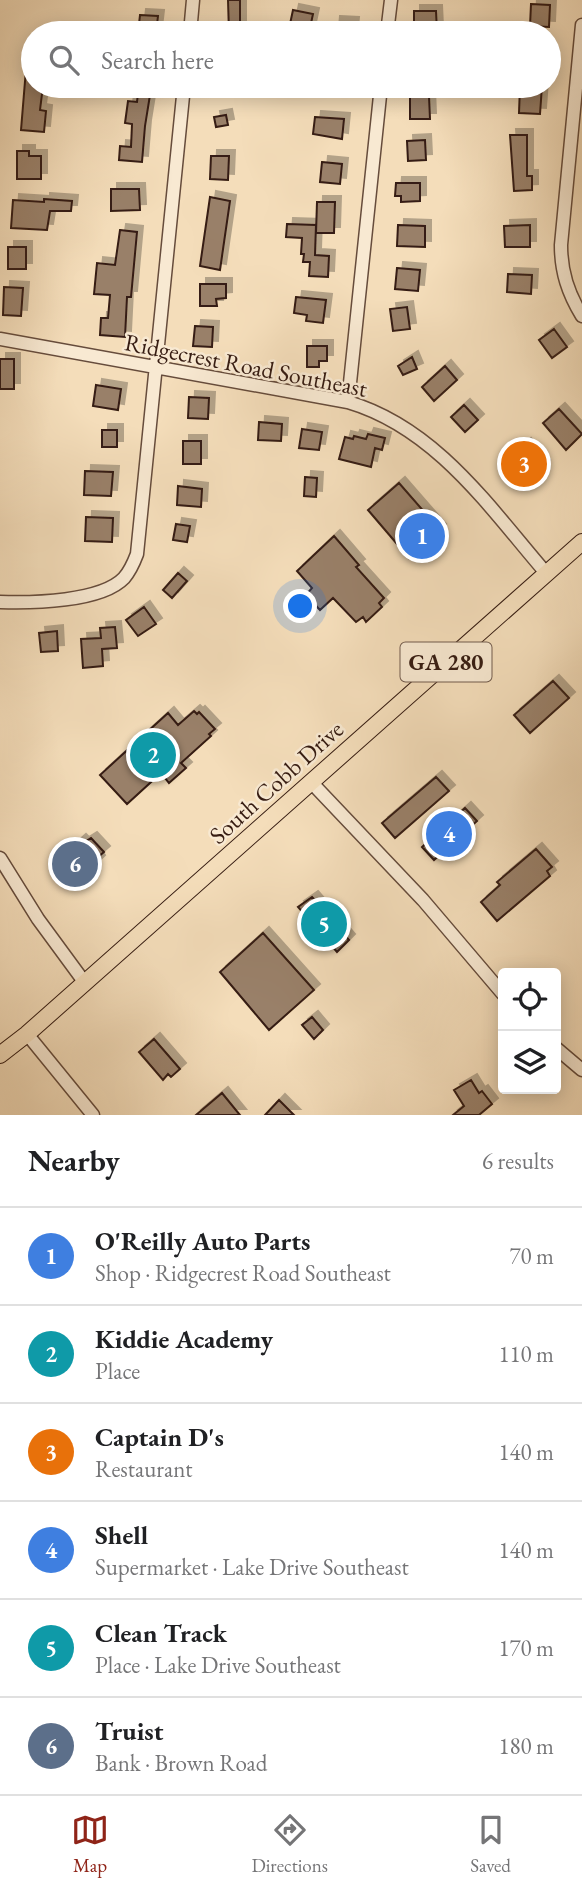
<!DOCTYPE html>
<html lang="en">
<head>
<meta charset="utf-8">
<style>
	:root { --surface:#fff; --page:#f2f2f2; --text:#202124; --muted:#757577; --line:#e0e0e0; --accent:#8f2418 }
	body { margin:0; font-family:"EB Garamond",serif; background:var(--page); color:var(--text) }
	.controls { position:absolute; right:21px; bottom:21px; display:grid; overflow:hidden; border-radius:7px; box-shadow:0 4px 18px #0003 }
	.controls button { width:63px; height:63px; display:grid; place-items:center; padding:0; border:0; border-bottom:2px solid var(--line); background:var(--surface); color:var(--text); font:35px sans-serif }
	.you { position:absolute; left:301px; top:607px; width:24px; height:24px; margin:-18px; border:5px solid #fff; border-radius:50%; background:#1a73e8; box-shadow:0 0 0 10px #1a73e833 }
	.badge { display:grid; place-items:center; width:46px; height:46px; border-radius:50%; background:var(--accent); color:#fff; font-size:23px; font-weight:700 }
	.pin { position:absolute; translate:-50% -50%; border:4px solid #fff; box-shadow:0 2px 7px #0006 }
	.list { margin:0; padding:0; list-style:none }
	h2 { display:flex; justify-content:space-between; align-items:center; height:91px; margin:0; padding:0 28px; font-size:30px }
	h2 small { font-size:23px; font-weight:400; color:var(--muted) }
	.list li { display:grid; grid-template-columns:46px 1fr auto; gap:21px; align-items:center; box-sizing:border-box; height:98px; padding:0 28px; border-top:2px solid var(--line) }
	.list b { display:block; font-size:26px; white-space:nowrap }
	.list p { margin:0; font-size:23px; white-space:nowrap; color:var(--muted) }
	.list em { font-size:23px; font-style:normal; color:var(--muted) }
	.icon { flex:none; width:38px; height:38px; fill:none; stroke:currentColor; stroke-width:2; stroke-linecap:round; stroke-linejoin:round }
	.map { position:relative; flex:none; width:582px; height:1115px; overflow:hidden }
	.search { position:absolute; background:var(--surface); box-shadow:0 4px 18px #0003; left:21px; right:21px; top:21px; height:77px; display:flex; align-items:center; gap:18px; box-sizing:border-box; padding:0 24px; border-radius:38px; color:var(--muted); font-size:26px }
	.sheet { height:679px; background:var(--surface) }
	nav { display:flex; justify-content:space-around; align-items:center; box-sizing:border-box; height:98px; border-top:2px solid var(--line); background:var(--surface); font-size:19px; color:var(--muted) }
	nav a { display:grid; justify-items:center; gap:4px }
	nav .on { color:var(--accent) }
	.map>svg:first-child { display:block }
</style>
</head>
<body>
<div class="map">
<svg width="582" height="1115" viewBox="0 0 582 1115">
	<defs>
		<filter id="shadow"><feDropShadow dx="6" dy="-6" stdDeviation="0" flood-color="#0004"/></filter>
	</defs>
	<rect width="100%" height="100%" fill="#f4ddba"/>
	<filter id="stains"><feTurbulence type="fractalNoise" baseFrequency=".00286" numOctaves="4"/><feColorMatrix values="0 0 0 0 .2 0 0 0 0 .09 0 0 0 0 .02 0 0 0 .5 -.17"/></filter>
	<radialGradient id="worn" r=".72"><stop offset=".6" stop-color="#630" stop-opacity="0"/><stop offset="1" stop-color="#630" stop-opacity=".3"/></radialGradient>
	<!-- building -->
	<path fill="#998069" stroke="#361c12" stroke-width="2" filter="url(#shadow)" d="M228 0H240V33H229Z
		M531 4 550 5 549 27 530 26Z
		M293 10 313 14 310 28 290 24Z
		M414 11H436L437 32H418V24H414Z
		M140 15 158 16 156 33H138Z
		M334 22 353 23 352 33H333Z
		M27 57 33 58V86H43L40 110 46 111 44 132 21 130Z
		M520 86H542L540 114 519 113Z
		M138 93 150 95 145 126 142 162 119 160 120 146 131 147 132 124 125 123 128 101 137 102Z
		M410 96H429L430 119H410Z
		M226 115 228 125 216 127 214 117Z
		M315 117 344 119 342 139 313 134Z
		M510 135H527V176H532V190L514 191Z
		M425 140 426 160 408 161 407 141Z
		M17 151H29V156H41V179H17Z
		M211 156H229L228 180 210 179Z
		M322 162 342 164 340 184 320 182Z
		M396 183H420V201L401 202V196H395Z
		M111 189H139L140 210 111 211Z
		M210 197 230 201 220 270 200 266Z
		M44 199 72 201 71 211H50L47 230 11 228 13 200 44 202Z
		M317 202H335L334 233H316Z
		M287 224 316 225 315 255 329 256 328 277 309 276 310 262H303L304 254H301L302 238 286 237Z
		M398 225 425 226V247L397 246Z
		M530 225V247H505L504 226Z
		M120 230 137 232 131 297H127L125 337 100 335 101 318H108L110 295 94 294 97 263 115 265Z
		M8 247H26V269H8Z
		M397 268 420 270 418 291 395 289Z
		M508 274 532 275 531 294 507 292Z
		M200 284H226V298L216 299 217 306H200Z
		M4 287 23 288 21 316 3 315Z
		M296 297 326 300 323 323 306 321 307 315 294 313Z
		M407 307 410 329 393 331 390 309Z
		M195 326 213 327 212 347 193 346Z
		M554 329 567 347 552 358 539 340Z
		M307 346H327V361H319V367H307Z
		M412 357 417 369 403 375 398 366Z
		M0 359H14V389H0Z
		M445 366 457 380 434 401 422 387Z
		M96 385 121 389 118 410 93 406Z
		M189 397 209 398 208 419 188 418Z
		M464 405 478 420 465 432 451 417Z
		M559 409 582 434 566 450 543 423Z
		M259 422 282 424 281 441 258 440Z
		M302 429 322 432 319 450 299 448Z
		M102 430H117V447H102Z
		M368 434 385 438 382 450 375 448 371 467 339 459 345 437 353 439 354 436 366 439Z
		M183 441H201V464H183Z
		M525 444 544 466 524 484 504 462Z
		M85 471 113 472 111 496 84 495Z
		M305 477 317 478 316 497 304 496Z
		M399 483 440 530 409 558 368 510Z
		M178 486 202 489 201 507 177 505Z
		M86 517 113 518 112 542 85 541Z
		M176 524 190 526 187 542 173 540Z
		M334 536 359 565 356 567 384 598 379 603 382 607 366 622 363 617 356 622 333 598 320 610 306 595 312 588 297 571Z
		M178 573 187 581 172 598 163 590Z
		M144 607 156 624 138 636 126 620Z
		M115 627 117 648 102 649 103 666 83 668 81 639 101 638 100 628Z
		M57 631 58 651 41 652 39 633Z
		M553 681 569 698 530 733 514 715Z
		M194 711 197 714 199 712 215 729 209 734 211 736 181 763 186 768 169 783 161 773 127 804 100 775 168 713 178 725Z
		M436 777 449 791 395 838 382 823Z
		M465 808 477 821 434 860 422 847Z
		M91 838 104 852 97 858 99 861 71 888 51 866 80 840 83 843Z
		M536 849 552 867 547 871 550 876 497 921 481 902 500 885 497 882Z
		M312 897 349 940 337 952 298 907Z
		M263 933 314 990 269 1030 220 972Z
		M312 1017 323 1030 314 1039 302 1025Z
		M154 1039 180 1069 171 1077 168 1074 163 1080 139 1052Z
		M471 1080 479 1093 482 1091 492 1104 479 1115H453L464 1106 454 1090Z
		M222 1093 240 1115H196Z
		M279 1100 294 1115H265Z"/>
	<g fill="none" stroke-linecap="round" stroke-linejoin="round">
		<defs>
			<path id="minor" d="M582 25 561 245C561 272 568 293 582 316
				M190 33 193 0
				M387 33 391 0
				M0 339 348 402C436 428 489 507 546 573
				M348 402 381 86
				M0 602C32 603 101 602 124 578 130 571 134 562 137 554L184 86
				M311 782 423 900 503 994
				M0 858 38 919 85 983
				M27 1034 93 1115
				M556 1048 582 1070"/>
			<path id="major" d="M0 1055 27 1034 582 542"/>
		</defs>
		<!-- minor casing -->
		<use href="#minor" stroke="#664c3c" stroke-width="15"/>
		<!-- major casing -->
		<use href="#major" stroke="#361c12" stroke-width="18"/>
		<!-- minor -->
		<use href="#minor" stroke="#f8e9d2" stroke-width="12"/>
		<!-- major -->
		<use href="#major" stroke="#f4ddba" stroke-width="16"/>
	</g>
	<g text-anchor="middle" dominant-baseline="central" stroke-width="5" stroke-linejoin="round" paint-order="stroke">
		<!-- shield labels -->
		<rect fill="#f8e9d2" stroke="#705a4c" stroke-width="2" x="400.5" y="642.5" width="91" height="39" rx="5"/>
		<g font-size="23" font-weight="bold" fill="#361c12">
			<text x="446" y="662">GA 280</text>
		</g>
		<!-- street labels -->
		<g font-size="24" fill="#361c12" stroke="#f8e9d2">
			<text transform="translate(246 365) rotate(11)">Ridgecrest Road Southeast</text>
			<text transform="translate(276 782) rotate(-42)">South Cobb Drive</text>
		</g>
	</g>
	<rect width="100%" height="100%" filter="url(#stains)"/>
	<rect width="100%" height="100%" fill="url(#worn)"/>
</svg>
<div class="controls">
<button><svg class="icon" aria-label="locate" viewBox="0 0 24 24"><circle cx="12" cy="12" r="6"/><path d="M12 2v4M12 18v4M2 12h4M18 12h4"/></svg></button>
<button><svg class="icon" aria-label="layers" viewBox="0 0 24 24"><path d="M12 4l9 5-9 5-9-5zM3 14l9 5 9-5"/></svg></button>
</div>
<div class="you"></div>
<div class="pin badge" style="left:422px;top:536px;background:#3f7fe0">1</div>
<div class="pin badge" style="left:153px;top:755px;background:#0f9aa8">2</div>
<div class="pin badge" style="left:524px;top:464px;background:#e8710a">3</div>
<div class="pin badge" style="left:449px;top:834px;background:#3f7fe0">4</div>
<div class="pin badge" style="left:324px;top:924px;background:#0f9aa8">5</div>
<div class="pin badge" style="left:75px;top:864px;background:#5c6f8a">6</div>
<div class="search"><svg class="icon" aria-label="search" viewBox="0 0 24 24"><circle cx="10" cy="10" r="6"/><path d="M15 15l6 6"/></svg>Search here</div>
</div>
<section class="sheet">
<h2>Nearby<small>6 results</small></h2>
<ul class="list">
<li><span class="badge" style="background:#3f7fe0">1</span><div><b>O'Reilly Auto Parts</b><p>Shop · Ridgecrest Road Southeast</p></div><em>70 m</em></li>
<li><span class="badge" style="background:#0f9aa8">2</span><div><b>Kiddie Academy</b><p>Place</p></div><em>110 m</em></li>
<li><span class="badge" style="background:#e8710a">3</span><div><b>Captain D's</b><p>Restaurant</p></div><em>140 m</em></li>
<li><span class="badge" style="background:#3f7fe0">4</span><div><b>Shell</b><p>Supermarket · Lake Drive Southeast</p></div><em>140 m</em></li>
<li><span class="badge" style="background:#0f9aa8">5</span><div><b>Clean Track</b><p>Place · Lake Drive Southeast</p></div><em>170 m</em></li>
<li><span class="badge" style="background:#5c6f8a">6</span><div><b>Truist</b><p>Bank · Brown Road</p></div><em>180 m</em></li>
</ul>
</section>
<nav>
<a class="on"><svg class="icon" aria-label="map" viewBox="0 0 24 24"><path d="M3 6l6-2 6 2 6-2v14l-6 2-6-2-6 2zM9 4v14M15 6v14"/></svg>Map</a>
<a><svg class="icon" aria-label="directions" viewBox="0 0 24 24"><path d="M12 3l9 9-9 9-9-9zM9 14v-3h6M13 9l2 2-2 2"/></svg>Directions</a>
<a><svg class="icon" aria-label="saved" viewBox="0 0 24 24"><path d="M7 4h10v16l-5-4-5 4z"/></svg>Saved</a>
</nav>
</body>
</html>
